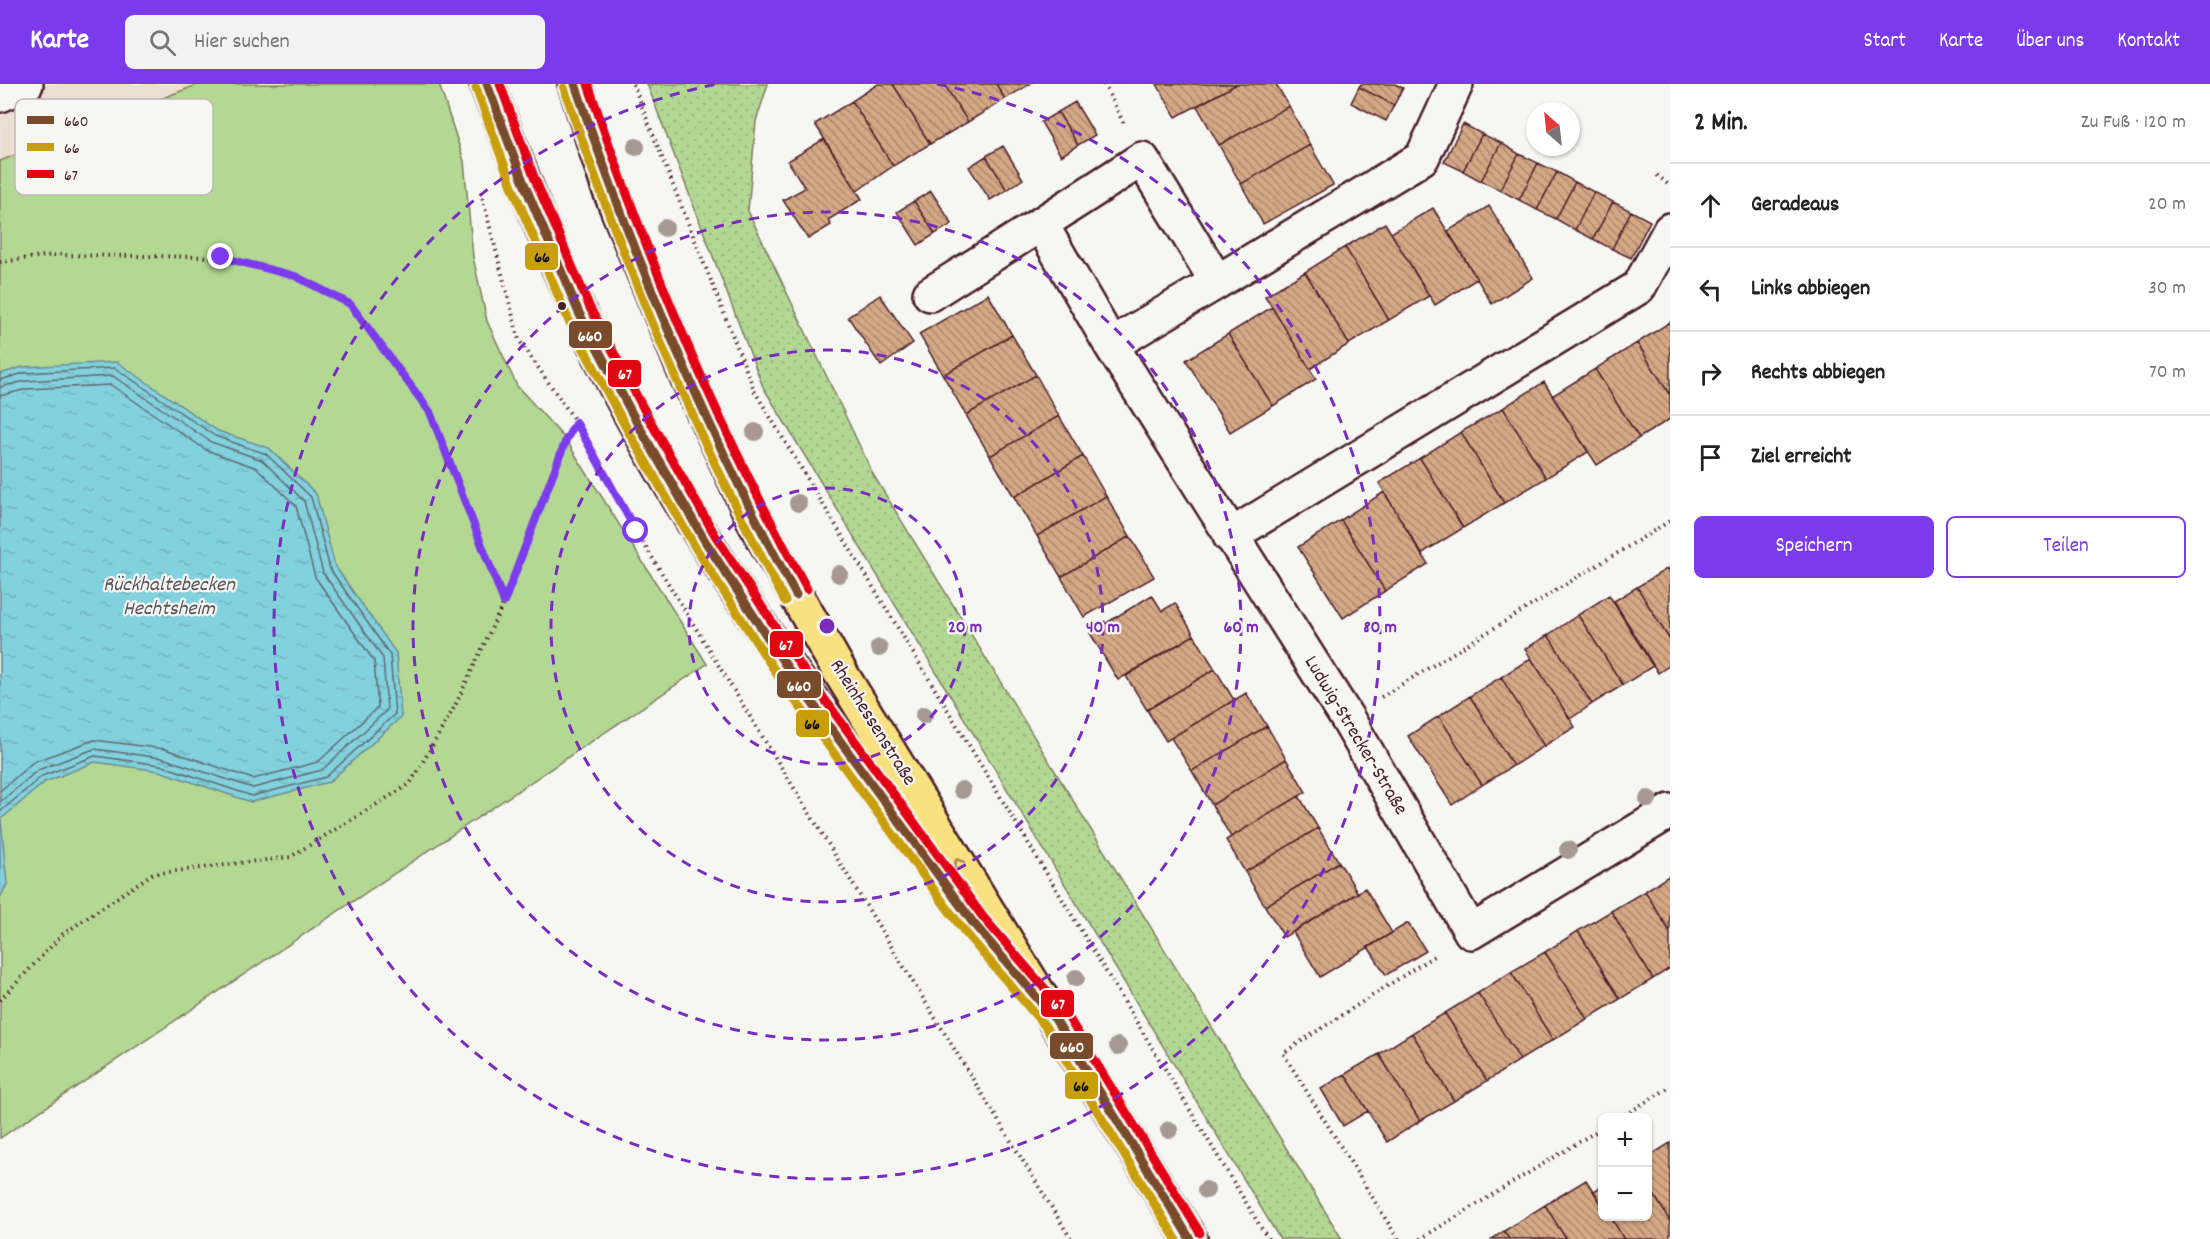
<!DOCTYPE html>
<html lang="de">
<head>
<meta charset="utf-8">
<style>
	:root { --surface:#fff; --page:#f2f2f2; --text:#222; --muted:#767676; --line:#e0e0e0; --accent:#7c3aed }
	body { margin:0; font-family:Dekko,sans-serif; background:var(--page); color:var(--text) }
	.controls { position:absolute; right:18px; bottom:18px; display:grid; overflow:hidden; border-radius:9px; box-shadow:0 2px 4px #0004 }
	.controls button { width:54px; height:54px; display:grid; place-items:center; padding:0; border:0; border-bottom:2px solid var(--line); background:var(--surface); color:var(--text); font:30px sans-serif }
	.compass { position:absolute; left:1526px; top:18px; width:54px; height:54px; border-radius:50%; background:var(--surface); box-shadow:0 2px 4px #0004; rotate:333deg }
	.stop { position:absolute; width:18px; height:18px; margin:-14px; border:4px solid #7c3aed; border-radius:50%; background:#fff }
	.stop.end { background:#7c3aed; border-color:#fff; box-shadow:0 2px 6px #0008 }
	.list { margin:0; padding:0; list-style:none }
	h2 { display:flex; justify-content:space-between; align-items:center; height:78px; margin:0; padding:0 24px; font-size:26px }
	h2 small { font-size:20px; font-weight:400; color:var(--muted) }
	.list li { display:grid; grid-template-columns:39px 1fr auto; gap:18px; align-items:center; box-sizing:border-box; height:84px; padding:0 24px; border-top:2px solid var(--line) }
	.list b { display:block; font-size:22px; white-space:nowrap }
	.list em { font-size:20px; font-style:normal; color:var(--muted) }
	.actions { display:flex; gap:12px; padding:18px 24px }
	.actions a { flex:1; padding:14px 0; border:2px solid var(--accent); border-radius:9px; text-align:center; font-size:21px; color:var(--accent) }
	.actions .main { background:var(--accent); color:#fff }
	.icon { flex:none; width:33px; height:33px; fill:none; stroke:currentColor; stroke-width:2; stroke-linecap:round; stroke-linejoin:round }
	.map { position:relative; flex:none; width:1670px; height:1155px; overflow:hidden }
	header { display:flex; align-items:center; gap:36px; box-sizing:border-box; height:84px; padding:0 30px; background:var(--accent); color:#fff }
	header strong { font-size:28px }
	nav { display:flex; gap:33px; margin-inline-start:auto; font-size:21px }
	.search { width:420px; height:54px; background:var(--page); display:flex; align-items:center; gap:15px; box-sizing:border-box; padding:0 21px; border-radius:9px; color:var(--muted); font-size:22px }
	main { display:flex }
	aside { flex:1; background:var(--surface) }
	.map>svg:first-child { display:block }
</style>
</head>
<body>
<header>
<strong>Karte</strong>
<div class="search"><svg class="icon" aria-label="search" viewBox="0 0 24 24"><circle cx="10" cy="10" r="6"/><path d="M15 15l6 6"/></svg>Hier suchen</div>
<nav><a>Start</a><a>Karte</a><a>Über uns</a><a>Kontakt</a></nav>
</header>
<main>
<div class="map">
<svg width="1670" height="1155" viewBox="0 0 1670 1155">
	<defs>
		<pattern id="grass-dots" width="8" height="8" patternUnits="userSpaceOnUse" patternTransform="scale(1.5)"><rect width="8" height="8" fill="#b3d893"/><path d="M2 2h.1M6 6h.1" fill="none" stroke="#9bb97f" stroke-width="1.8" stroke-linecap="round"/></pattern>
		<pattern id="water-ripples" width="26" height="14" patternUnits="userSpaceOnUse" patternTransform="scale(1.5)"><rect width="26" height="14" fill="#82d2dd"/><path d="M2 4q2-2 4 0t4 0M15 11q2-2 4 0t4 0" fill="none" stroke="#72b4be"/></pattern>
		<pattern id="building-back-hatch" width="6" height="6" patternUnits="userSpaceOnUse" patternTransform="scale(1.5)"><rect width="6" height="6" fill="#d4a885"/><path d="M-1 5l2 2M0 0l6 6M5-1l2 2" fill="none" stroke="#ae886d"/></pattern>
	</defs>
	<rect width="100%" height="100%" fill="#f6f6f2"/>
	<filter id="ink" filterUnits="userSpaceOnUse"><feTurbulence type="fractalNoise" baseFrequency=".0167" numOctaves="2"/><feDisplacementMap in="SourceGraphic" scale="12" xChannelSelector="R" yChannelSelector="G"/><feConvolveMatrix kernelMatrix="1 2 1 2 8 2 1 2 1" color-interpolation-filters="sRGB"/></filter>
	<g filter="url(#ink)">
		<!-- built -->
		<path fill="#ecdfd1" d="M0 0H199L0 77Z"/>
		<!-- grass -->
		<path fill="url(#grass-dots)" stroke="#7e7c5f" stroke-width="1.5" d="M647 0H768L756 37 748 127 874 392 1342 1155H1280L763 303Z"/>
		<!-- green -->
		<path fill="#b3d893" stroke="#7e7c5f" stroke-width="1.5" d="M199 0H439L464 77 473 173 487 237 517 302 566 356 707 580 0 1054V77Z"/>
		<!-- water -->
		<path fill="url(#water-ripples)" stroke="#6c8a96" stroke-width="1.5" d="M117 278 218 347 269 364 316 410 335 482 396 569 401 633 329 698 251 718 159 687 95 678 45 698 1 735 7 800 0 814V290L22 283Z"/>
		<g fill="none" stroke-linecap="round" stroke-linejoin="round">
			<!-- shore -->
			<path stroke="#606772" stroke-width="1.5" d="M0 296 24 289 115 284 215 352 266 370 311 413 330 485 390 571 395 630 326 693 252 712 160 681 95 672 42 692 0 728
				M0 303 25 297 113 292 211 358 262 376 304 417 323 489 383 574 387 626 322 686 253 704 162 674 94 665 38 686 0 718
				M0 312 27 305 111 301 206 366 257 384 296 422 315 493 374 577 378 623 318 678 253 695 165 665 94 656 33 678 0 707"/>
		</g>
		<!-- building -->
		<path fill="url(#building-back-hatch)" stroke="#4a1f2b" stroke-width="1.5" d="M878 0H893L930 60 893 82 852 17Z
			M893 0H944L968 38 930 60Z
			M944 0H996L1005 15 968 38Z
			M996 0H1030L1005 15Z
			M1157 0H1237L1176 33Z
			M1237 0H1276L1289 22 1219 61 1197 22Z
			M1361 0H1395L1403 4 1394 21 1359 3Z
			M1359 3 1394 21 1386 37 1351 19Z
			M852 17 893 82 857 107 815 40Z
			M1075 18 1095 51 1078 61 1058 28Z
			M1289 22 1310 61 1241 100 1219 61Z
			M1058 28 1078 61 1061 72 1041 38Z
			M1463 40 1482 50 1463 87 1444 78Z
			M1482 50 1501 59 1481 97 1463 87Z
			M824 55 862 115 828 136 831 141 808 155 783 116 805 104 788 77Z
			M1501 59 1519 70 1500 106 1481 97Z
			M1310 61 1333 101 1263 140 1241 100Z
			M1003 62 1023 95 1007 106 986 72Z
			M1519 70 1538 79 1519 116 1500 106Z
			M986 72 1007 106 990 116 969 83Z
			M1538 79 1557 88 1537 126 1519 116Z
			M1557 88 1575 98 1556 135 1537 126Z
			M1575 98 1594 108 1575 146 1556 135Z
			M931 107 952 140 935 150 914 117Z
			M1594 108 1613 118 1593 155 1575 146Z
			M914 117 935 150 918 161 897 128Z
			M1613 118 1631 127 1612 165 1593 155Z
			M1489 122 1533 194 1492 220 1448 147Z
			M1433 124 1477 195 1435 221 1391 149Z
			M1631 127 1650 137 1631 174 1612 165Z
			M1385 139 1429 212 1389 236 1345 163Z
			M1345 163 1389 236 1349 260 1305 188Z
			M1305 188 1349 260 1310 285 1265 212Z
			M988 210 1012 251 943 291 919 250Z
			M880 211 913 259 881 282 848 233Z
			M1272 223 1316 295 1273 322 1228 250Z
			M1670 238V311L1637 259Z
			M1228 250 1273 322 1230 348 1186 276Z
			M1012 251 1036 291 966 331 943 291Z
			M1637 259 1670 311V335L1639 354 1595 285Z
			M1595 285 1639 354 1597 381 1552 312Z
			M1036 291 1059 332 990 372 966 331Z
			M1544 298 1588 368 1546 394 1503 324Z
			M1503 324 1546 394 1504 419 1461 348Z
			M1059 332 1083 372 1014 413 990 372Z
			M1461 348 1504 419 1463 444 1420 374Z
			M1083 372 1106 412 1037 452 1014 413Z
			M1420 374 1463 444 1421 470 1379 399Z
			M1384 408 1428 480 1385 507 1341 436Z
			M1106 412 1130 452 1061 493 1037 452Z
			M1341 436 1385 507 1343 534 1298 463Z
			M1130 452 1154 493 1084 533 1061 493Z
			M1668 484 1670 488V556L1637 503Z
			M1637 503 1670 556V581L1658 589 1614 517Z
			M1152 511 1162 527 1175 519 1194 551 1118 596 1090 549Z
			M1609 511 1653 582 1623 601 1578 531Z
			M1578 531 1623 601 1592 620 1548 551Z
			M1194 551 1215 585 1147 626 1126 592Z
			M1548 551 1592 620 1570 635 1525 565Z
			M1531 574 1575 643 1544 662 1501 593Z
			M1215 585 1234 616 1166 657 1147 626Z
			M1501 593 1544 662 1513 682 1470 612Z
			M1246 609 1267 642 1192 687 1171 654Z
			M1470 612 1513 682 1482 701 1439 632Z
			M1439 632 1482 701 1452 721 1408 652Z
			M1267 642 1286 675 1212 721 1192 687Z
			M1286 675 1306 708 1231 753 1212 721Z
			M1299 712 1318 744 1245 788 1226 756Z
			M1318 744 1339 778 1265 822 1245 788Z
			M1339 778 1358 809 1284 853 1265 822Z
			M1670 791V848L1645 807Z
			M1365 804 1392 849 1320 893 1293 848Z
			M1645 807 1670 848V884L1653 895 1611 827Z
			M1611 827 1653 895 1620 915 1578 847Z
			M1408 839 1426 867 1386 891 1368 863Z
			M1578 847 1620 915 1587 935 1545 868Z
			M1545 868 1587 935 1553 956 1511 888Z
			M1511 888 1553 956 1520 976 1478 909Z
			M1478 909 1520 976 1487 997 1445 929Z
			M1445 929 1487 997 1454 1017 1412 949Z
			M1412 949 1454 1017 1420 1037 1379 970Z
			M1379 970 1420 1037 1387 1058 1345 990Z
			M1345 990 1368 1027 1343 1042 1321 1005Z
			M1670 1059V1137L1648 1101V1073Z
			M1586 1096 1602 1121V1132H1610L1624 1155H1566L1545 1121Z
			M1648 1101 1670 1137V1153L1666 1155H1624L1610 1132H1648Z
			M1602 1102V1121L1594 1107Z
			M1545 1121 1566 1155H1509L1504 1147Z
			M1504 1147 1509 1155H1492Z"/>
		<g fill="none" stroke-linecap="round" stroke-linejoin="round">
			<defs>
				<path id="minor" d="M0 11 26 0
					M1217 198 1422 74 1456 0
					M930 210 1041 140
					M1111 261 1217 198 1142 75 1041 140 1111 261 1347 634 1471 848 1670 727
					M1230 452 1639 203 1670 146"/>
				<path id="major" d="M487 0C516 77 544 154 579 228 680 445 825 636 965 827
					M575 0 608 102 685 288 755 439 840 588 1190 1155"/>
			</defs>
			<!-- minor casing -->
			<use href="#minor" stroke="#4a1f2b" stroke-width="38"/>
			<!-- major casing -->
			<use href="#major" stroke="#4a1f2b" stroke-width="38"/>
			<!-- path -->
			<path stroke="#4a1f2b" stroke-width="4" stroke-dasharray="1.5 4.5" stroke-linecap="butt" d="M633 0 755 308 1268 1155
				M1104 0 1124 40
				M1657 91 1670 102
				M481 108 519 256 576 338 636 447 1071 1155
				M0 178 53 171 221 173 295 192 350 220 430 328 503 517
				M1381 613 1670 437
				M0 916 63 850 152 790 290 773 410 700 454 624 504 518 566 356 576 339
				M1620 1034 1670 1003
				M1398 1155 1283 969 1437 870
				M1420 1155 1602 1044"/>
			<!-- minor -->
			<use href="#minor" stroke="#f6f6f2" stroke-width="33"/>
			<!-- major -->
			<use href="#major" stroke="#f9e181" stroke-width="33"/>
			<defs>
				<path id="bus-1" d="M487 0 523 97 579 229 637 339 705 457 794 594 974 840 1055 935 1190 1155
					M575 0C635 177 706 347 796 511"/>
				<path id="bus-2" d="M476 4 512 102 568 235 627 345 695 463 784 601 964 847 1045 942 1176 1155
					M564 4C624 181 695 352 785 517"/>
				<path id="bus-3" d="M500 0 534 93 590 224 648 333 715 451 804 587 983 833 1065 928 1200 1149
					M588 0C647 175 717 343 807 505"/>
			</defs>
			<!-- bus-1 casing -->
			<use href="#bus-1" stroke="#f6f6f2" stroke-width="14"/>
			<!-- bus-2 casing -->
			<use href="#bus-2" stroke="#f6f6f2" stroke-width="14"/>
			<!-- bus-3 casing -->
			<use href="#bus-3" stroke="#f6f6f2" stroke-width="14"/>
			<!-- bus-1 -->
			<use href="#bus-1" stroke="#7a4b2a" stroke-width="9"/>
			<!-- bus-2 -->
			<use href="#bus-2" stroke="#c99e0d" stroke-width="9"/>
			<!-- bus-3 -->
			<use href="#bus-3" stroke="#e20613" stroke-width="9"/>
		</g>
		<!-- trees -->
		<g fill="#a69993">
			<circle cx="636" cy="63" r="9"/>
			<circle cx="665" cy="144" r="9"/>
			<circle cx="755" cy="348" r="9"/>
			<circle cx="798" cy="419" r="9"/>
			<circle cx="839" cy="490" r="9"/>
			<circle cx="879" cy="564" r="9"/>
			<circle cx="924" cy="631" r="9"/>
			<circle cx="962" cy="706" r="9"/>
			<circle cx="1648" cy="715" r="9"/>
			<circle cx="1568" cy="766" r="9"/>
			<circle cx="1076" cy="894" r="9"/>
			<circle cx="1118" cy="962" r="9"/>
			<circle cx="1169" cy="1046" r="9"/>
			<circle cx="1206" cy="1106" r="9"/>
		</g>
		<!-- one-way arrows -->
		<defs><path id="oneway-chevron" d="M-2-3.5L2.5 0L-2 3.5" fill="none" stroke-width="1.6" stroke-linecap="round" stroke-linejoin="round" transform="scale(1.5)"/></defs>
		<use stroke="#a28056" href="#oneway-chevron" transform="translate(958 778) rotate(-122)"/>
	</g>
	<g fill="none" stroke-linecap="round" stroke-linejoin="round" filter="url(#ink)">
		<!-- route -->
		<path stroke="#7c3aed" stroke-width="8" d="M221 173 295 192 350 220 430 328 504 518 566 356 576 338 636 447"/>
	</g>
	<!-- distance rings -->
	<g fill="none" stroke="#7b2cbf" stroke-width="3" stroke-dasharray="10 8">
		<circle cx="827" cy="542" r="138"/>
		<circle cx="827" cy="542" r="276"/>
		<circle cx="827" cy="542" r="414"/>
		<path d="M937 0A553 553 0 1 1 717 0"/>
	</g>
	<!-- markers -->
	<circle fill="#4a1f2b" stroke="#f6f6f2" stroke-width="2" cx="562" cy="222" r="5"/>
	<g text-anchor="middle" dominant-baseline="central" stroke-width="4.5" stroke-linejoin="round" paint-order="stroke">
		<!-- street labels -->
		<g font-size="20" fill="#4a1f2b" stroke="#f6f6f2">
			<text transform="translate(872 639) rotate(58)">Rheinhessenstraße</text>
			<text transform="translate(1355 652) rotate(59)">Ludwig-Strecker-Straße</text>
		</g>
		<!-- water labels -->
		<g font-size="21" font-style="italic" fill="#5b5560" stroke="#f6f6f2">
			<text x="169" y="502">Rückhaltebecken<tspan x="169" dy="24">Hechtsheim</tspan></text>
		</g>
	</g>
	<!-- legend -->
	<rect x="15" y="15" width="198" height="96" rx="9" fill="#f6f6f2" stroke="#c2b6b6" stroke-width="1.5"/>
	<rect x="27" y="32" width="27" height="8" fill="#7a4b2a"/>
	<rect x="27" y="59" width="27" height="8" fill="#c99e0d"/>
	<rect x="27" y="86" width="27" height="8" fill="#e20613"/>
	<g font-size="16" fill="#4a1f2b">
		<text x="64" y="42">660</text>
		<text x="64" y="69">66</text>
		<text x="64" y="96">67</text>
	</g>
	<circle cx="827" cy="542" r="9" fill="#7b2cbf" stroke="#f6f6f2" stroke-width="3"/>
	<g font-size="18" text-anchor="middle" font-weight="bold" fill="#7b2cbf" stroke="#f6f6f2" stroke-width="4.5" stroke-linejoin="round" paint-order="stroke">
		<text x="965" y="548">20 m</text>
		<text x="1103" y="548">40 m</text>
		<text x="1241" y="548">60 m</text>
		<text x="1380" y="548">80 m</text>
	</g>
	<g stroke="#f6f6f2" stroke-width="2">
		<rect x="524" y="158" width="35" height="29" rx="6" fill="#c99e0d"/>
		<rect x="568" y="236" width="45" height="29" rx="6" fill="#7a4b2a"/>
		<rect x="607" y="275" width="35" height="29" rx="6" fill="#e20613"/>
		<rect x="769" y="546" width="35" height="28" rx="6" fill="#e20613"/>
		<rect x="776" y="586" width="46" height="29" rx="6" fill="#7a4b2a"/>
		<rect x="795" y="625" width="35" height="29" rx="6" fill="#c99e0d"/>
		<rect x="1040" y="905" width="35" height="29" rx="6" fill="#e20613"/>
		<rect x="1049" y="948" width="45" height="28" rx="6" fill="#7a4b2a"/>
		<rect x="1064" y="987" width="35" height="29" rx="6" fill="#c99e0d"/>
	</g>
	<g font-size="16" text-anchor="middle" font-weight="bold" fill="#fff">
		<text x="590" y="257">660</text>
		<text x="625" y="295">67</text>
		<text x="786" y="566">67</text>
		<text x="799" y="607">660</text>
		<text x="1058" y="925">67</text>
		<text x="1072" y="968">660</text>
	</g>
	<g font-size="16" text-anchor="middle" font-weight="bold" fill="#111">
		<text x="542" y="178">66</text>
		<text x="812" y="645">66</text>
		<text x="1081" y="1007">66</text>
	</g>
</svg>
<div class="controls">
<button>+</button>
<button>−</button>
</div>
<svg class="compass" viewBox="-18 -18 36 36"><path d="M0-13l5 13h-10z" fill="#e53935"/><path d="M0 13l5-13h-10z" fill="#767676"/></svg>
<div class="stop" style="left:636px;top:447px"></div>
<div class="stop end" style="left:221px;top:173px"></div>
</div>
<aside>
<h2>2 Min.<small>Zu Fuß · 120 m</small></h2>
<ul class="list">
<li><svg class="icon" aria-label="ahead" viewBox="0 0 24 24"><path d="M12 20V5M6 11l6-6 6 6"/></svg><div><b>Geradeaus</b></div><em>20 m</em></li>
<li><svg class="icon" aria-label="left" viewBox="0 0 24 24"><path d="M17 20v-9H6M10 6l-5 5 5 5"/></svg><div><b>Links abbiegen</b></div><em>30 m</em></li>
<li><svg class="icon" aria-label="right" viewBox="0 0 24 24"><path d="M7 20v-9h11M14 6l5 5-5 5"/></svg><div><b>Rechts abbiegen</b></div><em>70 m</em></li>
<li><svg class="icon" aria-label="arrive" viewBox="0 0 24 24"><path d="M6 21V4h12l-3 4 3 4H6"/></svg><div><b>Ziel erreicht</b></div></li>
</ul>
<div class="actions"><a class="main">Speichern</a><a>Teilen</a></div>
</aside>
</main>
</body>
</html>
